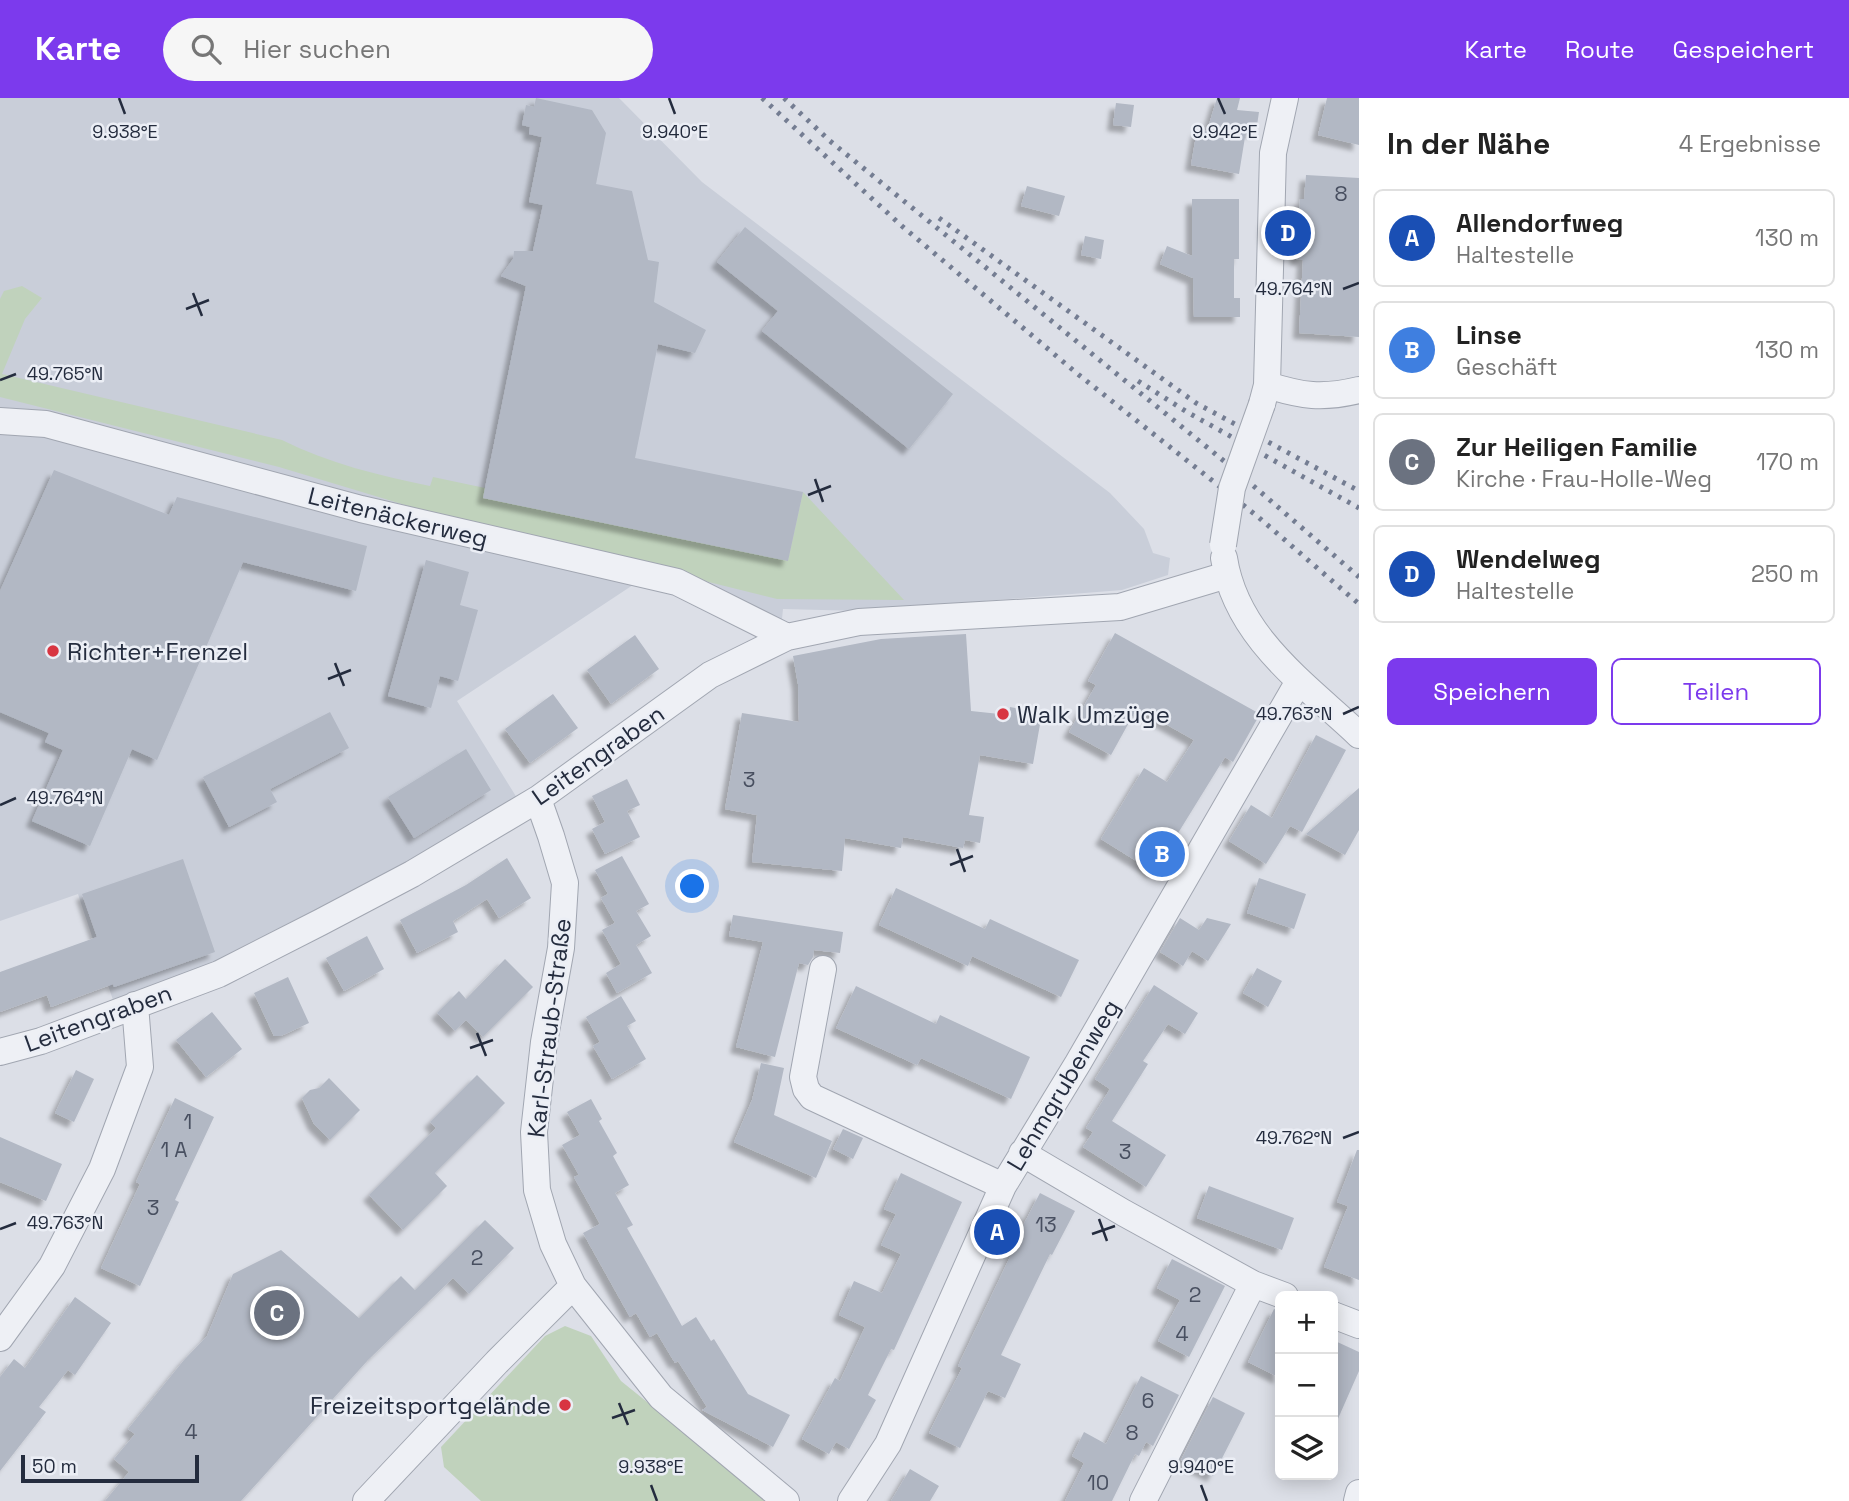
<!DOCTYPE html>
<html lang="de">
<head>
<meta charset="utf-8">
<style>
	:root { --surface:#fff; --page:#f6f6f6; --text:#222; --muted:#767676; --line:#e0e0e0; --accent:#7c3aed }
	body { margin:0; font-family:"Space Grotesk",sans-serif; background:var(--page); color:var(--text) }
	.controls { position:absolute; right:21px; bottom:21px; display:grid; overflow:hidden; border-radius:10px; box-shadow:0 4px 18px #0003 }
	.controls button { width:63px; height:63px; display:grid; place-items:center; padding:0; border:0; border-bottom:2px solid var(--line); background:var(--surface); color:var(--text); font:35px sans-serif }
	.scale { position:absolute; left:21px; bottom:18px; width:178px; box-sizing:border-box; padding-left:7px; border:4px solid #242c3e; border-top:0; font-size:19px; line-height:24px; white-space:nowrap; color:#242c3e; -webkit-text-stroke:5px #ebeef5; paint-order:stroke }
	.you { position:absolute; left:693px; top:789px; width:24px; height:24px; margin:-18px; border:5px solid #fff; border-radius:50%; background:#1a73e8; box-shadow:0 0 0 10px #1a73e833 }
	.badge { display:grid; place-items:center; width:46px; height:46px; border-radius:50%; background:var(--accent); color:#fff; font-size:23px; font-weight:700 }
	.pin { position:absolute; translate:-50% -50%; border:4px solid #fff; box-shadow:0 2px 7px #0006 }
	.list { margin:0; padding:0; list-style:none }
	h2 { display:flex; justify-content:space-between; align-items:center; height:91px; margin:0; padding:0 28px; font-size:30px }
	h2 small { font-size:23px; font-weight:400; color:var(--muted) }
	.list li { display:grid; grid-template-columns:46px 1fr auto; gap:21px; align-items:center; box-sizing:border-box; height:98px; margin:0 14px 14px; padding:0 14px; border:2px solid var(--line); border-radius:10px }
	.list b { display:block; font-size:26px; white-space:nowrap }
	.list p { margin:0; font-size:23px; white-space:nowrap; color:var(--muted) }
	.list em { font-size:23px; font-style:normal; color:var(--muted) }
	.actions { display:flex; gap:14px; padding:21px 28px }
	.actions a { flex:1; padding:16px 0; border:2px solid var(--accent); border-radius:10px; text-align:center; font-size:24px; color:var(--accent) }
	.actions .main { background:var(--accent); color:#fff }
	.icon { flex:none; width:38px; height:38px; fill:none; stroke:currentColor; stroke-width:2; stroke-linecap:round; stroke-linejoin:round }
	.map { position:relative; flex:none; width:1359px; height:1403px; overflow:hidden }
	header { display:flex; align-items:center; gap:42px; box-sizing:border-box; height:98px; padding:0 35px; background:var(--accent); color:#fff }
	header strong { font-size:33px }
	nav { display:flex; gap:38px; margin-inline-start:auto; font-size:24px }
	.search { width:490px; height:63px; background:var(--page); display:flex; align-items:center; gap:18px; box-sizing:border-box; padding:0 24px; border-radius:38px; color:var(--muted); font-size:26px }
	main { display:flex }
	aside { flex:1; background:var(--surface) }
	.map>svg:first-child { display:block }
</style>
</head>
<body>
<header>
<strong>Karte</strong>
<div class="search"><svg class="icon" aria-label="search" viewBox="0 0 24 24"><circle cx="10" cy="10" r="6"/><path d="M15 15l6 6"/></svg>Hier suchen</div>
<nav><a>Karte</a><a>Route</a><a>Gespeichert</a></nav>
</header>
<main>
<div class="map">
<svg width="1359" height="1403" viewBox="0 0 1359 1403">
	<defs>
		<filter id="shadow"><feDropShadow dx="-6" dy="6" stdDeviation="2" flood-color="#0004"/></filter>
	</defs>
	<rect width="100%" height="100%" fill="#dcdfe7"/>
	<!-- built -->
	<path fill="#c9ced9" d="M0 0H619L702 84 1110 395 1144 431 1153 455 1170 460 1168 477 1122 492 861 513 783 511 782 521 636 485 457 603 517 700 404 767 216 864 113 902 78 796 0 823Z"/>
	<!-- green -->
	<path fill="#c0d2bc" d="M22 188 42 200 25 221 2 276 282 342C328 365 380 378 430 388L433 379 485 390 484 400 788 462 803 394 904 502 777 501 435 416 279 369 0 299V201L4 193Z
		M565 1228 591 1238 621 1283 770 1403H481L444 1369 441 1349 545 1238Z"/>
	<!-- building -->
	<path fill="#b2b8c4" filter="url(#shadow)" d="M536 0 592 12 606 35 596 86 632 93 648 162 659 164 654 204 706 232 695 255 658 246 635 360 803 394 788 463 483 400 526 188 501 178 513 161 514 153H533L543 107 529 104 542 39 529 36 530 29 522 27 526 7 534 9Z
		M1217 0H1240L1237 12 1259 14 1256 34 1246 33 1239 76 1191 67 1197 32 1207 33Z
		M1327 0H1359V47L1318 37Z
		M1116 5 1134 7 1131 29 1113 27Z
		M1306 77 1359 80V239L1299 235 1303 162 1296 161 1300 101H1304Z
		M1027 88 1065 98 1059 118 1021 108Z
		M1192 101H1239V161H1234V200H1240V219H1194L1193 180 1160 166 1167 148 1192 158Z
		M745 129 953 296 909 351 762 233 778 213 717 164Z
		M1085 138 1104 142 1101 161 1081 157Z
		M54 372 169 417 177 399 367 448 356 493 243 464 157 662 132 651 90 748 32 723 63 652 45 644 49 635 0 614V493Z
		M426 462 469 474 460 507 478 512 458 583 440 578 431 610 388 598Z
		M1115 535 1260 616 1233 664 1225 659 1154 774 1101 741 1144 670 1167 684 1194 642 1137 610 1111 657 1069 634 1096 587 1088 583Z
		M966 536 971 613 1009 617 1010 609 1042 615 1033 666 980 657 969 717 984 719 980 745 965 742 963 750 903 739 901 750 845 740 842 773 752 764 757 717 725 711 742 615 799 624 798 586 793 558 881 541Z
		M635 537 659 571 611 606 587 572Z
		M553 596 578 630 530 665 505 631Z
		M330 614 349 650 270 691 277 704 229 729 203 679Z
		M1316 637 1346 652 1302 734 1290 728 1266 766 1229 743 1251 707 1272 720Z
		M466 651 491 692 414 740 388 699Z
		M627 681 640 707 627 713 640 739 605 756 592 731 605 724 592 698Z
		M1359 690V732L1345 757 1306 736Z
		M622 758 649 806 636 813 651 838 636 847 652 875 617 895 606 875 621 866 602 832 615 825 601 800 608 796 595 772Z
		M507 760 531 800 499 820 487 801 453 823 458 834 417 855 400 822 466 787Z
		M183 761 215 854 114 889 113 886 51 909 47 897 0 914V874L97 839 82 796Z
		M1259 780 1306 796 1294 831 1247 815Z
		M896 790 985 831 990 821 1079 862 1061 899 972 858 968 868 879 827Z
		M733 817 843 834 840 855 814 852 813 859 808 867 799 865 775 959 736 949 763 844 729 838Z
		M1180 820 1199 832 1207 820 1231 826 1208 863 1192 853 1183 868 1160 854Z
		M367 838 384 871 344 893 326 860Z
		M505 861 533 889 483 939 466 922 455 933 437 915 459 893 466 901Z
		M1257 870 1282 883 1268 909 1243 895Z
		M288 879 309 925 281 938H274L254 895Z
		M1154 887 1198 915 1185 936 1168 926 1143 963 1148 966 1112 1023 1166 1057 1146 1089 1083 1049 1093 1034 1086 1030 1110 991 1095 981Z
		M856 888 936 926 940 917 1030 959 1011 1001 921 960 917 967 836 930Z
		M621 898 636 923 627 928 646 961 612 981 593 948 600 944 586 919Z
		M212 914 242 951 206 979 176 942Z
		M761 965 784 970 774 1017 832 1043 816 1080 734 1044 752 1002Z
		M76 972 94 981 74 1024 55 1015Z
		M477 977 505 1005 435 1075 447 1088 403 1132 369 1097 436 1030 430 1024Z
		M329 980 360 1012 330 1042 314 1026 302 1000 310 992 319 990Z
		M175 1000 214 1019 175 1102 179 1104 140 1188 101 1170 140 1086 136 1084Z
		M591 1001 602 1021 599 1023 617 1055 613 1058 629 1087 615 1095 633 1127 627 1130 682 1228 696 1219 711 1243 714 1241 748 1296 790 1317 773 1349 702 1312 707 1309 678 1263 675 1265 657 1235 650 1239 636 1215 630 1219 583 1135 600 1126 574 1079 579 1077 562 1047 580 1037 567 1014Z
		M843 1031 863 1040 853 1061 833 1051Z
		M0 1039 62 1066 46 1103 0 1084Z
		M1357 1052H1359V1182L1324 1169 1348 1108 1337 1104Z
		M901 1075 962 1104 894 1252 891 1251 868 1297 876 1302 849 1351 836 1344 829 1356 802 1341 835 1280 840 1283 865 1229 839 1217 854 1183 882 1195 901 1156 881 1147 896 1116 884 1111Z
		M1209 1088 1294 1120 1282 1152 1197 1120Z
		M1040 1095 1075 1113 1052 1157 1050 1156 1001 1257 1021 1266 1005 1300 988 1293 960 1350 929 1335 962 1270 958 1268 1019 1140 1017 1139Z
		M485 1122 514 1150 469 1196 453 1180 368 1262 241 1403H105L129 1374 114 1361 135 1336 128 1331 184 1262 207 1238 233 1176 281 1152 359 1220 401 1178 415 1192Z
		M1172 1161 1225 1188 1189 1259 1158 1243 1180 1202 1157 1190Z
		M75 1199 111 1225 75 1277 68 1272 39 1309 46 1314 0 1373V1279L14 1261 25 1270Z
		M1274 1211 1280 1213V1280L1248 1264Z
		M1333 1242 1359 1254V1273L1333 1332Z
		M1141 1278 1179 1297 1153 1348 1146 1344 1139 1358 1135 1356 1112 1403H1065L1084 1365 1072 1358 1084 1334 1106 1346Z
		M1213 1299 1245 1315 1213 1378 1181 1362Z
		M910 1371 939 1388 930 1403H891Z"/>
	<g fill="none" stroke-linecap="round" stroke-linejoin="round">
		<defs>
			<path id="street" d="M1267 287C1302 298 1322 301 1359 292
				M1262 306 1267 287 1273 55 1285 0
				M0 323 46 326 361 411 677 484 787 539
				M1224 460C1236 539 1305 586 1359 637
				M538 701 551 738 565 785 561 850 544 944 534 1034 537 1092 553 1146 573 1188 661 1299 786 1403
				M823 871 803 979 806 991 812 999 1003 1088
				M0 954 41 943 219 876 321 824 412 776 538 701 710 577 787 539 859 524 1120 509 1227 477
				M1022 1055 1124 1115 1253 1186 1285 1198
				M1333 1217 1359 1227
				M0 1240 52 1168 102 1071 140 969 135 907
				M366 1403 497 1264 573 1188
				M851 1403 888 1346 1003 1088 1078 965 1299 583
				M1143 1403 1253 1186
				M1357 1403 1359 1395"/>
		</defs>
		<!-- street casing -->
		<use href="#street" stroke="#a1a6b1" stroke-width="28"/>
		<!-- street -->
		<use href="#street" stroke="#eef0f5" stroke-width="26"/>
		<!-- rail -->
		<path stroke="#747d92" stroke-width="5" stroke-dasharray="3.5 7" stroke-linecap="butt" d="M762 0 903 129 1079 277 1257 418 1359 506
			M784 0 830 43 1235 372 1359 479
			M939 120 1196 305 1359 393
			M1138 283 1187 314 1359 410"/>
		<defs>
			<path id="street-bridge" d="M1223 447 1232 390 1262 306"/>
		</defs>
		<!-- street-bridge casing -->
		<use href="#street-bridge" stroke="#a1a6b1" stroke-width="28" stroke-linecap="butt"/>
		<!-- street-bridge -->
		<use href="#street-bridge" stroke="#eef0f5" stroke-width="26"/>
	</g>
	<!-- ticks -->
	<path fill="none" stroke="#242c3e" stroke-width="2.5" d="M119 0 125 16M669 0 675 16M1218 0 1225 16M1343 191 1359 185M193 195 202 218M186 211 209 202M0 282 16 276M815 381 823 404M808 397 831 388M335 565 344 588M328 581 351 572M1343 616 1359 609M0 707 16 700M957 751 965 774M950 767 973 758M477 935 486 958M470 950 493 942M1343 1040 1359 1034M1099 1121 1107 1143M0 1131 16 1125M1092 1136 1115 1128M619 1305 628 1327M612 1320 635 1312M651 1387 657 1403M1201 1387 1207 1403"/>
	<!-- markers -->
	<g fill="#d83541" stroke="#ebeef5" stroke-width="2.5">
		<circle cx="53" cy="553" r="7"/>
		<circle cx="1003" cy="616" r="7"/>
		<circle cx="565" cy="1307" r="7"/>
	</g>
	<g text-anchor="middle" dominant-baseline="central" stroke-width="5" stroke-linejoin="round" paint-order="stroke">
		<!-- number labels -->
		<g font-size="21" fill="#484f60">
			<text x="1341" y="95">8</text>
			<text x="749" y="681">3</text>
			<text x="188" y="1023">1</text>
			<text x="174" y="1051">1 A</text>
			<text x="1125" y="1053">3</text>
			<text x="153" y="1109">3</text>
			<text x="1046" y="1126">13</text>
			<text x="477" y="1159">2</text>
			<text x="1195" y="1196">2</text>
			<text x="1182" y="1235">4</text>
			<text x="1148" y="1302">6</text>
			<text x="191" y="1333">4</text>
			<text x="1132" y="1334">8</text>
			<text x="1098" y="1384">10</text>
		</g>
		<!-- street labels -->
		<g font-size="24" fill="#242c3e" stroke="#ebeef5">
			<text transform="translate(398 419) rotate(14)">Leitenäckerweg</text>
			<text transform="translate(598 657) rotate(-35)">Leitengraben</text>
			<text transform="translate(98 920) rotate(-20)">Leitengraben</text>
			<text transform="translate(549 930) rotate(-83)">Karl-Straub-Straße</text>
			<text transform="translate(1063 987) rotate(-59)">Lehmgrubenweg</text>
		</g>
		<!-- poi labels -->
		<g font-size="24" fill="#242c3e" stroke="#ebeef5" text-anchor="start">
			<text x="67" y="553">Richter+Frenzel</text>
			<text x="1017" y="616">Walk Umzüge</text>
			<text x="551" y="1307" text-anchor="end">Freizeitsportgelände</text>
		</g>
	</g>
	<g font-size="18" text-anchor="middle" fill="#242c3e" stroke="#ebeef5" stroke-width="5" stroke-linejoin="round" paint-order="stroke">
		<text x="125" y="40">9.938°E</text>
		<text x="675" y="40">9.940°E</text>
		<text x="1225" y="40">9.942°E</text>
		<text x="1294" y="197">49.764°N</text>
		<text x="65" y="282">49.765°N</text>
		<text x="1294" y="622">49.763°N</text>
		<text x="65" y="706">49.764°N</text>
		<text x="1294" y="1046">49.762°N</text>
		<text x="65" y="1131">49.763°N</text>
		<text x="651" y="1375">9.938°E</text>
		<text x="1201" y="1375">9.940°E</text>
	</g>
</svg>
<div class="controls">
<button>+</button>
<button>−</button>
<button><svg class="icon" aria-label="layers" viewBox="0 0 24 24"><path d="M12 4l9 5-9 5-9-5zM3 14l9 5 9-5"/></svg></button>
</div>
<div class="scale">50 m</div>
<div class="you"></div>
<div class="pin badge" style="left:997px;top:1134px;background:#1a4fb4">A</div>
<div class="pin badge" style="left:1162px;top:756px;background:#3f7fe0">B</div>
<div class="pin badge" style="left:277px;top:1215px;background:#6b7280">C</div>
<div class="pin badge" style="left:1288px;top:135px;background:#1a4fb4">D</div>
</div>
<aside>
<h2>In der Nähe<small>4 Ergebnisse</small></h2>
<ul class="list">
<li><span class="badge" style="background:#1a4fb4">A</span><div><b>Allendorfweg</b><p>Haltestelle</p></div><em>130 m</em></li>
<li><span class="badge" style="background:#3f7fe0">B</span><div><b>Linse</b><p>Geschäft</p></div><em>130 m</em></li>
<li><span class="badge" style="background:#6b7280">C</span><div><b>Zur Heiligen Familie</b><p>Kirche · Frau-Holle-Weg</p></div><em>170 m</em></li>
<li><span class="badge" style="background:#1a4fb4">D</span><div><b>Wendelweg</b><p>Haltestelle</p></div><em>250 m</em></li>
</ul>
<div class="actions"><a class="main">Speichern</a><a>Teilen</a></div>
</aside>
</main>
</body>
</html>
